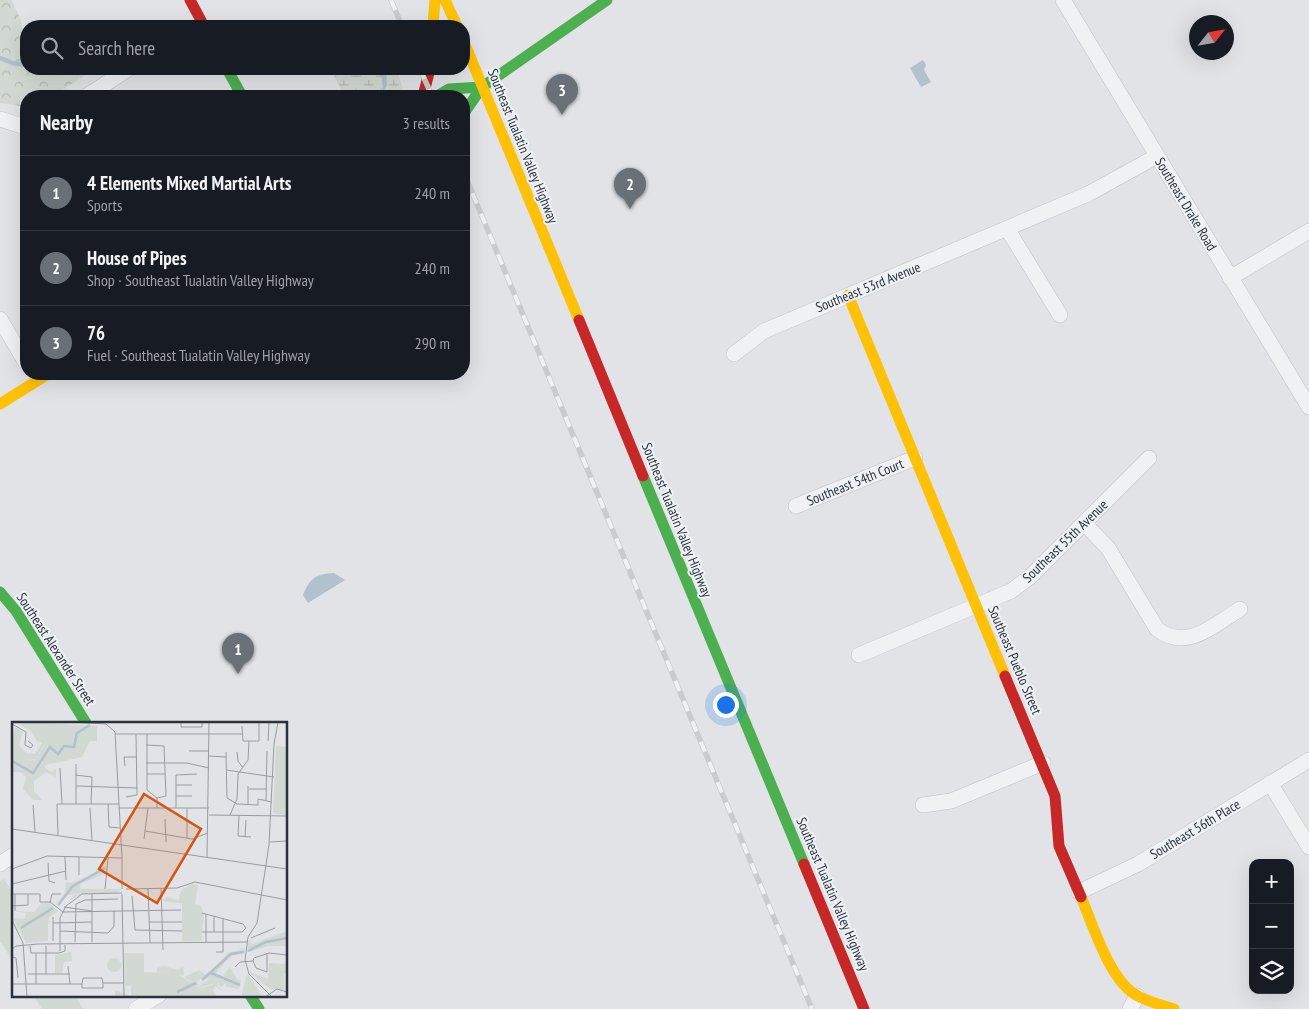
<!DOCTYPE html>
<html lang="en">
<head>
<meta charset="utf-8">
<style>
	:root { --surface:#171b24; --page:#242831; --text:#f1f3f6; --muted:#9ea1a6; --line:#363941; --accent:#6a7078 }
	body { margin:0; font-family:"PT Sans Narrow",sans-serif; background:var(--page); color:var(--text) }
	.controls { position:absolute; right:15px; bottom:15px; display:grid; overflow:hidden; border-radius:10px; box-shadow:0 5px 20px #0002 }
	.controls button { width:45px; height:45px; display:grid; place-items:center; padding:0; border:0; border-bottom:1px solid var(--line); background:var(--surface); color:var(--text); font:25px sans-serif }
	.compass { position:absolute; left:1189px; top:15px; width:45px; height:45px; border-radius:50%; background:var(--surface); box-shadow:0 5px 20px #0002; rotate:59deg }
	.you { position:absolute; left:725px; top:704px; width:18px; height:18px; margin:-12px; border:4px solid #fff; border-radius:50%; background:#1a73e8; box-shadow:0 0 0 8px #1a73e833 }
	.badge { display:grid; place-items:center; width:32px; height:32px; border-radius:50%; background:var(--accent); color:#fff; font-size:16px; font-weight:700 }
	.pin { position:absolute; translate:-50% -41px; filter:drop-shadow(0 1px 2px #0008) }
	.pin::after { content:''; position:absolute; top:26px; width:18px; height:15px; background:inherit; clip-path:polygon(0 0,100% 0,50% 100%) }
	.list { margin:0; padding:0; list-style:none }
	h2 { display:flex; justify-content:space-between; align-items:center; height:65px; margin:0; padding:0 20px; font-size:21px }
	h2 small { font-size:16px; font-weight:400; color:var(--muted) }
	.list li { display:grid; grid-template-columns:32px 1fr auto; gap:15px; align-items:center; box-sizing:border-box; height:75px; padding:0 20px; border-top:1px solid var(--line) }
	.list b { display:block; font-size:19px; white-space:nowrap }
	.list p { margin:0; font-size:16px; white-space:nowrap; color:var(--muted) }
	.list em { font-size:16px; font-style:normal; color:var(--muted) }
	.icon { flex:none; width:28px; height:28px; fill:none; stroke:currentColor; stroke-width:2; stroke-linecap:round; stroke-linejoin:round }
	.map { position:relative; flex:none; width:1309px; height:1009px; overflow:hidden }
	.search { position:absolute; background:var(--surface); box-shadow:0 5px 20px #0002; left:20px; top:20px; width:450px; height:55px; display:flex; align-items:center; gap:12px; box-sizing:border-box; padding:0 18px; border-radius:20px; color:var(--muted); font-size:19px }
	.panel { position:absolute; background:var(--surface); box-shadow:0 5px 20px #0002; left:20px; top:90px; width:450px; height:290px; border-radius:20px }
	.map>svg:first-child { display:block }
</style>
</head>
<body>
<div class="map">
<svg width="1309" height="1009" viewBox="0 0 1309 1009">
	<defs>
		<pattern id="forest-crowns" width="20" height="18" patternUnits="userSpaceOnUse" patternTransform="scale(1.25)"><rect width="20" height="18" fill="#d2d9d2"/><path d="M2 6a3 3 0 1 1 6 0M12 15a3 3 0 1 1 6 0" fill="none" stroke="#b4bbb5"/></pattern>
		<pattern id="wetland-marsh" width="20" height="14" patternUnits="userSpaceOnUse" patternTransform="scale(1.25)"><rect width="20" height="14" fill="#d2d9d2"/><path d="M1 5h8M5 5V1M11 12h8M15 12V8" fill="none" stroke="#b4bbb5"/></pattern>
	</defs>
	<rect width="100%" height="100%" fill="#e1e3e6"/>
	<!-- green -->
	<path fill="#d2d9d2" d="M4 879 14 894V963L0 941V881Z
		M33 995H75L83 1009H42Z"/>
	<!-- forest -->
	<path fill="url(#forest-crowns)" d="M0 0H12L21 21 23 41 26 42V69H95L53 96H26V107L0 103Z"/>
	<!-- wetland -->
	<path fill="url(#wetland-marsh)" d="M331 69H397L405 96H344Z"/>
	<!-- water -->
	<path fill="#b2c1ce" d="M923 60 926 65 924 70 931 82 921 87 910 68Z
		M381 69H386L387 86 383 91Z
		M334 573 345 580 308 603 303 595C310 578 316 574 334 573Z"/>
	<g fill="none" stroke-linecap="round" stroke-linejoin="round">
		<!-- stream -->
		<path stroke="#b2c1ce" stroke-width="4.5" d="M0 58 13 63 26 65"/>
		<defs>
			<path id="street" d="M1063 0 1309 407
				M87 96 128 69
				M0 119 22 126 26 125
				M1008 230 1060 315
				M1230 278 1309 231
				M0 319 26 363
				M734 354 764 331 1088 194 1157 156
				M796 506 915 458
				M1084 523 1108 548 1157 629C1186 652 1214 625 1240 609
				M859 655 1011 591 1030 577 1149 458
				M1270 783 1309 847
				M923 805 951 801 1043 763
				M0 864 14 855
				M1079 892 1138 864 1309 760
				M136 1009 159 995
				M1130 1009 1137 996"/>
		</defs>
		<!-- street casing -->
		<use href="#street" stroke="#c0c1c4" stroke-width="16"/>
		<!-- street -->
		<use href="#street" stroke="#f0f1f3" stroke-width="15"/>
		<!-- fast -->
		<path stroke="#4caf50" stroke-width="11" d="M227 69 242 96
			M437 96 449 89 482 87
			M464 113 482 87 607 0
			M643 476 804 864
			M0 592 16 611 86 723
			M250 995 259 1009"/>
		<!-- slow -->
		<path stroke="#ffc107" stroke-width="11" d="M445 0 457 26
			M433 26 435 0
			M464 42 579 320
			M848 295 1005 676
			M0 404 48 374
			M1081 897C1093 925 1110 982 1138 996 1149 1002 1162 1005 1174 1009"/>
		<!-- jam -->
		<path stroke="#c62828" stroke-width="11" d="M190 0 204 26
			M423 96 430 69
			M579 320 643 476
			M1005 676 1055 796 1059 846 1081 897
			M804 864 864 1009"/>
		<defs>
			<path id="rail" d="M391 0 402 26
				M420 69 432 96
				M464 173 812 1009"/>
		</defs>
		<!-- rail casing -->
		<use href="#rail" stroke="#cacbcd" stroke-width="5.5"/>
		<!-- rail -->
		<use href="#rail" stroke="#eff2f5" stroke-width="4" stroke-dasharray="11" stroke-linecap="butt"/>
	</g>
	<g text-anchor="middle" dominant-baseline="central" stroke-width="4" stroke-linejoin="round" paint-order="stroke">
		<!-- street labels -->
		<g font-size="14" fill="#2a323d" stroke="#eff2f5">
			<text transform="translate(523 146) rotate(68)">Southeast Tualatin Valley Highway</text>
			<text transform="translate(1186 204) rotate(59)">Southeast Drake Road</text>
			<text transform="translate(868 287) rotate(-22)">Southeast 53rd Avenue</text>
			<text transform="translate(855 482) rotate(-22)">Southeast 54th Court</text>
			<text transform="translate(677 520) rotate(68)">Southeast Tualatin Valley Highway</text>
			<text transform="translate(1065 541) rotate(-44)">Southeast 55th Avenue</text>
			<text transform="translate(56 649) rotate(57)">Southeast Alexander Street</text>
			<text transform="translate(1015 660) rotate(67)">Southeast Pueblo Street</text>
			<text transform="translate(1195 829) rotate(-31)">Southeast 56th Place</text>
			<text transform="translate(833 894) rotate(67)">Southeast Tualatin Valley Highway</text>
		</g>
	</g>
	<!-- overview -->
	<g transform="translate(12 722)">
		<rect width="275" height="275" fill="#e1e3e6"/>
		<path d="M264 24 275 25V93L261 91ZM180 162 186 163 183 183 150 179 155 175 167 178 169 168ZM69 167H110L104 171 69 172 58 178 60 174 69 171ZM112 231H132V250L164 251 188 266 204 262 201 268 205 275H103V268L119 274V264H113ZM218 245 225 257 229 258 227 267 214 265V261L209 265 206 262 207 258H214L211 254Z" fill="#d2d9d2"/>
		<path d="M12 0 85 4V19H70V35L46 34 35 6 27 4 21 6 33 22 24 37 12 38 5 35 0 23 3 5 11 9 7 23 14 31 23 32 30 21 25 19 19 9 8 3ZM94 144 92 152 68 162 69 171 51 174 42 184 53 171 54 160 59 161 83 152 87 146ZM170 179 189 184 192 193 189 219H170ZM30 181 38 182 46 189 37 195V199H40L36 201V219L14 221 1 196 13 197 14 191 0 189 22 190ZM275 209 273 224H256L235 230 237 218 240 222ZM95 243a7 7 0 1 1 14 0a7 7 0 1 1-14 0ZM273 239 275 251H272V268L258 267 237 250 256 257 257 241 272 242ZM152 244 165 248 171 245 172 253 145 250V246ZM187 248 194 253 189 257 181 261 172 255ZM203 252 216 257 207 258 205 263 208 266 209 268 200 262 185 266Z" fill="#d2d9d2"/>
		<path d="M22 2 40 5 43 16 57 3 86 4 83 17 77 20 70 35 34 43 33 46 40 50 44 47V55L34 50 22 59V69L30 78H21L11 67 14 55 8 50H0V23H3L5 35 19 39 24 37 33 23 21 6ZM233 226 232 231 218 234 200 256 194 257 187 263 178 266V273L171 269 167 274 159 275 169 263 184 259 187 263 216 231ZM59 230 60 239 52 240 50 251H43V233ZM235 252 241 259 250 275H229Z" fill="#d2d9d2"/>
		<path fill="none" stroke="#b2c1ce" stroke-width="2.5" d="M0 39 21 51 38 25 46 32 52 24 62 25 65 11 78 3M46 183 61 164 93 146M9 206 41 186M236 229 254 220 275 216M199 251 228 263M190 258 219 232 232 230M165 270 184 261"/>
		<path fill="none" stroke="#989ca2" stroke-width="1" d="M169 0V5H190V0M0 2 14 10 13 23 19 26 21 23 16 19M230 4 231 19H247V0M103 12H230M135 12V68L145 76V86M256 19 257 1M134 23 152 24 154 74 145 76M177 29H197M214 30 215 76 225 82 246 83M225 30 226 39 231 46M197 34 214 35M134 41H175L197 46M64 42V82M113 44 112 35H124M48 46 50 82M214 48 262 55M135 52H153M63 53 80 55 79 82M164 63H180M64 64 125 66M236 64V82M237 67H255M164 74H180M114 75 125 73 124 12M254 78 255 29M96 82 97 105 108 106M21 83 23 110M246 83V77L260 80M78 86 80 118M107 86H197M164 86V53L185 52M197 93 275 94M218 93 225 77 226 52 236 38 237 19M227 93 226 114 239 115M153 97 154 120M0 107 275 147M133 109 180 117 196 111M46 113 45 82H107M233 115 234 98M175 116V86M132 117 136 86M258 120 275 119M53 135 54 158M67 135V153M195 135 197 0M110 136V167M36 141 37 159 43 161M0 147 35 134 110 136 103 10 94 2 56 0M0 162 54 149M149 166 151 228M93 167 96 136M114 167 165 166 183 160 275 178M136 167 138 220M0 172H28V180H38L51 190 169 188M3 172V189M110 172 112 275M120 174 123 208 170 209M38 181 40 172H49M0 184 16 183V172M52 185 80 189M190 191 231 202 234 206 230 210H190M194 192V220M0 198 11 221 15 275M137 200H170M41 201 80 200M48 209 96 211 102 204V189M202 210V194M239 216 263 206M41 219V195M63 220 64 182 73 178 106 177M80 220V172M26 222 235 220M18 224 19 231H47L53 229V223M0 227 4 224 26 222M48 229V196L54 184 70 172 110 171M204 230H211V197M24 232V262M0 235 4 236 6 256M241 239 242 236 257 231 275 233M241 239 244 246 255 250V231M56 244 58 262M223 245 228 240 241 239M16 252H58M34 252V224M0 262H70V266H91V261H112M70 262 71 256H90L91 261M253 275 265 267 275 270M260 275 237 252 233 238 236 215 245 201 257 123 262 22 266 0"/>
		<path fill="#d55511" fill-opacity="0.15" stroke="#d55511" stroke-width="2.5" d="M132 72 189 107 145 181 87 147Z"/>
		<rect width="275" height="275" fill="none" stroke="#2a323d" stroke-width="2.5"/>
	</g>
</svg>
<div class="controls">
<button>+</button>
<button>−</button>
<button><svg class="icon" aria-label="layers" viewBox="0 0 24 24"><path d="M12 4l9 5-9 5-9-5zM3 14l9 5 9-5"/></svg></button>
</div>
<svg class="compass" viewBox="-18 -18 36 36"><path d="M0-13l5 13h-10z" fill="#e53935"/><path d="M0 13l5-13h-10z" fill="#9ea1a6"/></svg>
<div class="you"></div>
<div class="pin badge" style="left:238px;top:674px">1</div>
<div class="pin badge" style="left:630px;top:209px">2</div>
<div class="pin badge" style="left:562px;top:115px">3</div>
<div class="search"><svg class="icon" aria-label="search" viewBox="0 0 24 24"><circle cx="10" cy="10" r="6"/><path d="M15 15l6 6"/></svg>Search here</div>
<section class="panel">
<h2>Nearby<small>3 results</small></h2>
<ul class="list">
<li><span class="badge">1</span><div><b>4 Elements Mixed Martial Arts</b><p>Sports</p></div><em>240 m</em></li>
<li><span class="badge">2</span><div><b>House of Pipes</b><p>Shop · Southeast Tualatin Valley Highway</p></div><em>240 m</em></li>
<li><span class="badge">3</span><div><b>76</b><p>Fuel · Southeast Tualatin Valley Highway</p></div><em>290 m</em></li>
</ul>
</section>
</div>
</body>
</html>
